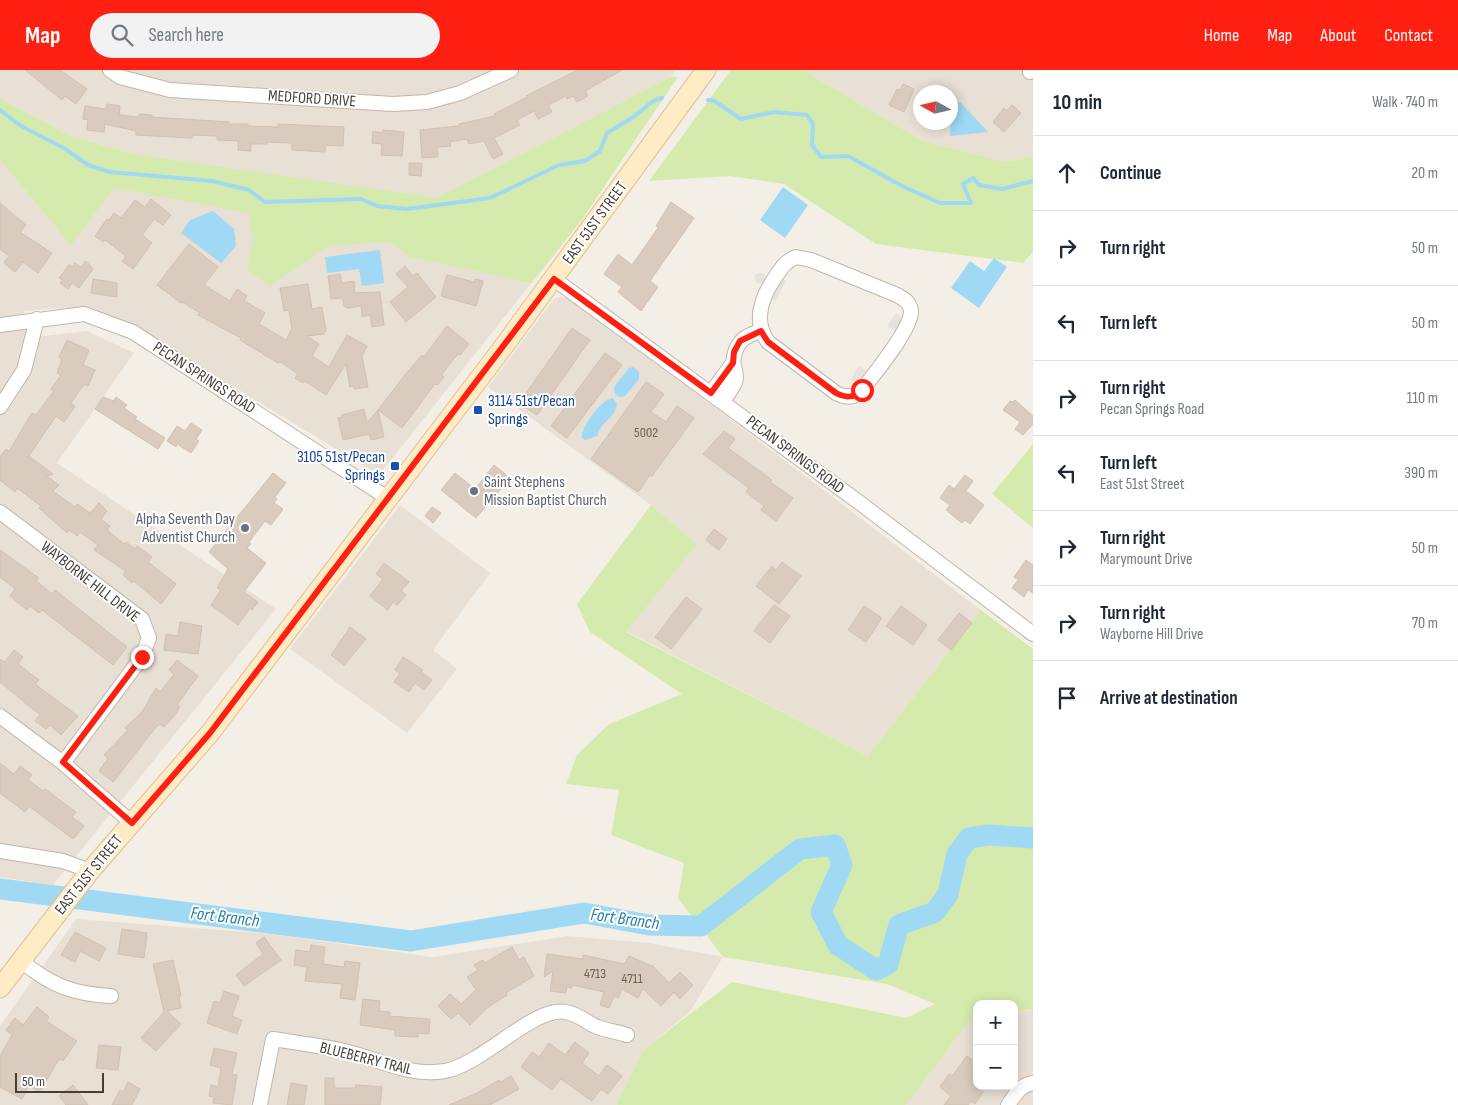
<!DOCTYPE html>
<html lang="en">
<head>
<meta charset="utf-8">
<style>
	:root { --surface:#fff; --page:#f2f2f3; --text:#1f2937; --muted:#747a83; --line:#e0e1e3; --accent:#ff2012 }
	body { margin:0; font-family:"Sofia Sans Condensed",sans-serif; background:var(--page); color:var(--text) }
	.controls { position:absolute; right:15px; bottom:15px; display:grid; overflow:hidden; border-radius:10px; box-shadow:0 2px 12px #0003 }
	.controls button { width:45px; height:45px; display:grid; place-items:center; padding:0; border:0; border-bottom:1px solid var(--line); background:var(--surface); color:var(--text); font:25px sans-serif }
	.compass { position:absolute; left:913px; top:15px; width:45px; height:45px; border-radius:50%; background:var(--surface); box-shadow:0 2px 12px #0003; rotate:278deg }
	.scale { position:absolute; left:15px; bottom:12px; width:89px; box-sizing:border-box; padding-left:5px; border:2px solid #473f35; border-top:0; font-size:14px; line-height:18px; white-space:nowrap; color:#473f35; -webkit-text-stroke:4px #fff; paint-order:stroke }
	.stop { position:absolute; width:15px; height:15px; margin:-11px; border:4px solid #ff2012; border-radius:50%; background:#fff }
	.stop.end { background:#ff2012; border-color:#fff; box-shadow:0 1px 5px #0008 }
	.list { margin:0; padding:0; list-style:none }
	h2 { display:flex; justify-content:space-between; align-items:center; height:65px; margin:0; padding:0 20px; font-size:21px }
	h2 small { font-size:16px; font-weight:400; color:var(--muted) }
	.list li { display:grid; grid-template-columns:32px 1fr auto; gap:15px; align-items:center; box-sizing:border-box; height:75px; padding:0 20px; border-top:1px solid var(--line) }
	.list b { display:block; font-size:19px; white-space:nowrap }
	.list p { margin:0; font-size:16px; white-space:nowrap; color:var(--muted) }
	.list em { font-size:16px; font-style:normal; color:var(--muted) }
	.icon { flex:none; width:28px; height:28px; fill:none; stroke:currentColor; stroke-width:2; stroke-linecap:round; stroke-linejoin:round }
	.map { position:relative; flex:none; width:1033px; height:1035px; overflow:hidden }
	header { display:flex; align-items:center; gap:30px; box-sizing:border-box; height:70px; padding:0 25px; background:var(--accent); color:#fff }
	header strong { font-size:24px }
	nav { display:flex; gap:28px; margin-inline-start:auto; font-size:18px }
	.search { width:350px; height:45px; background:var(--page); display:flex; align-items:center; gap:12px; box-sizing:border-box; padding:0 18px; border-radius:28px; color:var(--muted); font-size:19px }
	main { display:flex }
	aside { flex:1; background:var(--surface) }
	.map>svg:first-child { display:block }
</style>
</head>
<body>
<header>
<strong>Map</strong>
<div class="search"><svg class="icon" aria-label="search" viewBox="0 0 24 24"><circle cx="10" cy="10" r="6"/><path d="M15 15l6 6"/></svg>Search here</div>
<nav><a>Home</a><a>Map</a><a>About</a><a>Contact</a></nav>
</header>
<main>
<div class="map">
<svg width="1033" height="1035" viewBox="0 0 1033 1035">
	<rect width="100%" height="100%" fill="#f4efe6"/>
	<!-- residential -->
	<path fill="#e8e0d4" fill-rule="evenodd" d="M0 0H676L671 7 438 128 583 148 379 405 141 261 92 240 60 238 24 241 26 268 87 261 134 283 57 393 276 539 53 815 0 807V90L71 176 138 85 70 66 0 28Z
		M803 0H1033V86L1006 92 923 71ZM921 22H951V52H921Z
		M561 227 567 228 721 342 981 540 868 686 626 561 697 474 651 435 488 317 554 229Z
		M400 435 490 503 433 580 457 599 407 663 290 579Z
		M76 849 271 864 432 887 568 866 649 873 723 887 690 942 644 979 616 1035H0V956Z
		M1033 939V1035H906L977 941V1016H1014V940Z"/>
	<!-- green -->
	<path fill="#d5ebad" d="M731 0H803L923 71 1006 92 1033 86V182L1023 193 876 174 784 114 730 106 649 111Z
		M671 7H678L583 148 532 213 410 187 389 172 329 176 269 216 247 199 253 169 249 143 114 118 71 176 0 90V28L70 66 138 85 437 128Z
		M1033 374V458L992 424Z
		M651 435 697 474 626 562 868 686 981 540 1033 579V939L1014 940V934H977V941L906 1035H616L644 979 732 912 906 948 935 934 887 914 723 887 678 828 684 793 611 765 619 720 566 714 577 685 609 654 682 624 590 562 577 534Z"/>
	<!-- parking -->
	<path fill="#e5e2df" d="M754.5 208a5.5 5.5 0 1 1 11 0a5.5 5.5 0 1 1-11 0Z
		M782 209 786 211 775 231 771 228Z
		M896 243 904 249 896 262 887 256Z
		M859 296 868 302 859 315 851 309Z"/>
	<!-- water -->
	<path fill="#9fd9f4" d="M960 32 988 62 950 66 951 33Z
		M783 117 808 135 785 168 760 150Z
		M213 141 234 159 236 176 221 193 181 163 190 150Z
		M380 180 384 213 362 216 359 199 327 203 325 187Z
		M994 188 1007 197 979 238 951 218 970 191 984 201Z
		M633 297 639 302V309L625 326 619 327 615 324 614 317 629 298Z
		M613 328 617 334 615 342 601 357 597 366 585 370 582 368C580 358 602 328 613 328Z"/>
	<g fill="none" stroke-linecap="round" stroke-linejoin="round">
		<!-- stream -->
		<path stroke="#9fd9f4" stroke-width="4" d="M708 30 714 31 741 49 774 42 807 45 813 54 812 75 821 87 848 86 904 117 940 133H971L963 114 973 108 979 115 1002 119 1033 111
			M0 40 21 56 64 78 88 95 110 102 212 111 249 120 265 132 361 129 377 136 407 139 490 128 559 95 585 91 600 81 607 63 632 48 653 31 662 28"/>
		<!-- river -->
		<path stroke="#9fd9f4" stroke-width="21" d="M0 819 411 871 584 843 649 855 701 856 800 779 835 775 842 795 821 842 838 875 876 900 888 894 899 855 935 842 948 824 957 784 969 768 989 765 1033 768"/>
	</g>
	<!-- building -->
	<path fill="#d9ccbe" stroke="#d2c0ae" d="M25 0H60L87 19 76 34 65 26 62 30Z
		M578 0H622L585 21 588 26 577 32 573 26 567 29 566 26 548 35 552 42 538 49 534 41 517 50 520 55 494 68 503 84 493 89 484 71 469 74 467 69 450 72 451 76 437 77 438 87 422 88 420 60 459 56V54L495 46 494 44 527 27 526 26Z
		M903 14 914 19 904 42 889 35 897 19 900 20Z
		M107 34 120 36 119 45 139 47 140 44 152 45V47L229 52V54H248V56L278 57V54L344 57 343 76 326 75 325 82 292 80V73L267 72V74H251V81L238 80V71L217 70V66L192 65V68L136 65V61L105 54 104 62 87 60 88 50 83 49 85 36 106 39Z
		M1012 35 1021 43 1004 62 993 52 1004 38 1007 41Z
		M383 60 404 62 402 86 381 85 382 74 372 73 373 61 382 63Z
		M409 93H422L421 106 409 105Z
		M151 129 171 145 163 155 154 149 142 165 152 173 133 199 122 191 126 186 105 170 103 172 95 166 107 149 109 150 114 143 121 148 135 130 145 137Z
		M671 132 694 148 650 211 658 217 641 241 618 222 622 217 604 204 618 184 632 195 658 158 656 156Z
		M0 133 26 155 20 162 52 183 38 203 23 192 15 202 4 193 9 186 0 179Z
		M189 174 218 197 204 215 230 231 237 219 247 226 244 231 265 243 259 254 286 270 292 258 289 240 284 241 280 218 308 214 312 239 322 237 326 261H324V264L307 266 319 274 312 286 329 297 347 265 367 276 362 286 368 317 354 319V316L350 317 346 294 326 325 305 311 303 313 295 308 298 304 281 292 278 293 240 270 241 268 198 245 200 243 182 232 181 233 157 215Z
		M86 191 93 199 79 218 72 213 68 219 60 213 63 210 59 208 69 195 72 197 75 193 81 197Z
		M405 196 413 206 417 203 436 227 406 252 390 232 408 217 396 204Z
		M340 204 342 213 354 211 355 223 380 222 384 255 372 257 370 245 362 247 361 236 347 238 344 236 343 228 331 229 328 206Z
		M447 205 474 212 475 209 483 211 476 236 441 226Z
		M93 209 117 213V227L91 223Z
		M447 256 469 274 460 285 458 284 441 305 444 307 437 315 435 314 402 358 378 340 408 301 422 285 424 287Z
		M572 258 590 270 537 345 519 333Z
		M67 270 89 280 83 295 95 300 88 316 84 314 71 333 75 336 64 352 56 346 29 386 53 404 47 406 59 415 53 421 75 437 77 434 90 443 99 433 107 441 101 449 110 456 107 460 124 474 126 472 135 479 137 476 152 487 148 492 176 514 161 534 134 511 132 513 123 505 126 501 94 480 98 475 80 462 77 466 69 460 67 463 39 438 41 436 17 418 15 422 0 410V387L6 379 9 381 32 343 36 345 54 321 51 319 61 305 57 303 62 289 59 287Z
		M605 283 622 295 567 368 551 356Z
		M646 312 664 324 651 342 666 352 677 336 694 348 652 406 650 405 638 422 591 389Z
		M103 327 114 331 116 327 127 335 124 338 137 347 135 349 165 368 158 379 95 339Z
		M1015 330 1033 346V354L1023 365 1015 359 1020 352 1003 340 1010 331 1013 332Z
		M364 339 367 353 378 340 384 367 371 370 369 364 343 370 338 348 342 347V345Z
		M191 353 202 360 196 369 199 371 191 383 177 374 176 377 167 371 177 356 185 361Z
		M724 361 735 369 728 378 772 410 770 412 793 428 776 451 761 440 764 436 746 422 749 418 703 384Z
		M494 395 510 408 476 448 441 420 455 403 475 419Z
		M273 403 286 413 275 427 277 429 274 433 283 439 271 455 265 451 249 472 251 474 247 478 266 493 244 522 258 532 252 540 250 538 238 555 211 535 221 520 217 518 228 499 209 482Z
		M965 405 973 411 966 421 984 435 970 454 965 450 962 453 946 440 950 435 940 428 949 415 954 419Z
		M432 437 441 443 433 453 425 446Z
		M714 459 727 469 719 480 706 470Z
		M0 480 39 508 36 511 52 524 55 520 127 577 113 595 42 540 39 543 30 536 27 540 10 526 15 519 0 507Z
		M1026 490 1033 495V523L1028 520 1024 527 1012 518 1018 510 1014 507Z
		M782 492 801 506 779 534 756 516 772 496 776 500Z
		M384 493 409 512 401 521 406 525 397 535 393 532 388 540 370 526 383 509 376 504Z
		M686 527 702 539 671 579 655 567Z
		M774 535 790 546 770 573 754 561Z
		M864 536 882 548 866 572 848 560Z
		M901 536 927 555 913 575 886 556Z
		M959 543 972 553 951 580 938 570Z
		M180 552 202 556 198 584 164 580 166 564 178 566Z
		M350 557 366 569 344 595 331 585Z
		M14 580 23 587 18 594 39 610 35 614 78 646 61 665 50 655 46 659 35 651 40 645 0 612V589L5 592Z
		M403 587 423 600 421 602 432 610 424 620 415 613 409 622 394 612 400 603 395 600Z
		M177 590 198 606 177 635 180 637 174 646 164 657 160 654 157 656 113 712 99 701 108 688 104 685 128 660 125 658 142 642 156 618 160 622 174 604 169 600Z
		M0 693 14 704 20 696 32 705 28 710 43 721 45 719 76 742 72 747 84 756 73 769 29 736 25 742 0 723Z
		M122 859 147 863 144 888 118 884Z
		M75 862 106 878 99 891 80 881 75 892 61 885Z
		M264 867 281 890 244 916 236 905 263 884 256 873Z
		M311 875 325 877 323 894 344 897 345 891 360 893 355 930 340 928 342 914 305 911 307 897 294 895 296 880 310 882Z
		M512 877 519 890 524 887 534 906 506 923 507 925 487 938 470 955 458 943 451 949 438 936 450 924 461 934 476 920 467 907 478 900 474 895 483 890 484 893Z
		M547 884 583 889V885L624 894 629 886 654 897 669 913 680 902 693 915 680 929 674 922 661 936 643 919 638 928 622 919 618 928 614 926 609 938 600 935 604 922 572 915V918L567 917 566 923 550 921 553 901 544 907Z
		M173 890 181 926H179L181 938 167 941 181 954 156 981 141 968 164 942 153 894Z
		M224 921 239 926 232 946 242 950 237 964 207 953 214 931 220 933Z
		M363 929 380 931 379 941 390 942 389 946 430 949 429 964 418 963V967L395 966V960L360 955Z
		M37 937 49 947 46 951 77 971 63 991 60 989 56 994 40 1022 29 1016 22 1029 0 1017V986L12 965 6 960 15 948 23 955Z
		M575 972 589 983 582 993 599 1006 607 995 622 1006 608 1024 601 1019 592 1031 561 1009 552 1020 521 997 532 982 539 987 549 973 565 985Z
		M99 975 121 977 118 1000 96 998Z
		M214 978 237 983 232 1004 237 1005 232 1035 213 1033 214 1027 209 1026 211 1015 218 1017 221 998 210 995Z
		M967 986 977 993V1016H987L975 1034 971 1031 968 1035H944L951 1026 940 1017 949 1004 952 1006Z
		M511 1006 519 1019 490 1035H449L477 1023 499 1010 500 1012Z
		M325 1008H334V1018H355L356 1015 382 1017 380 1035H325Z
		M128 1012 140 1019 132 1035H112L120 1020 123 1022Z
		M291 1013 307 1016 304 1035H287Z
		M73 1015 88 1035H66L59 1026Z"/>
	<g fill="none" stroke-linecap="round" stroke-linejoin="round">
		<defs>
			<path id="street" d="M110 0 120 7 170 20 393 34 427 32 460 23 511 0
				M1030 2 1032 0
				M796 187 811 190 897 225C904 229 910 232 911 241 912 259 874 304 862 320 854 328 845 328 836 323L768 272C752 250 762 226 776 206 782 197 786 191 796 187Z
				M554 209 860 433 1033 564
				M0 255 84 244 133 262 389 429
				M733 293C735 273 743 266 761 261
				M711 323 733 293C740 312 734 315 723 331
				M0 337 24 300 37 249
				M0 442 142 549 149 568 142 587 63 693
				M0 646 63 693 132 753
				M0 781 63 791 90 801
				M21 891C51 915 72 924 111 926
				M260 1035 273 969C298 973 324 976 348 982 381 990 410 1007 445 1001 485 993 533 936 566 942 578 944 586 952 597 957 606 960 617 962 627 965
				M1008 1035C1015 1025 1020 1015 1033 1013"/>
			<path id="secondary" d="M0 918 90 801 210 663 501 280 706 0"/>
		</defs>
		<!-- street casing -->
		<use href="#street" stroke="#c0b6a8" stroke-width="16"/>
		<!-- secondary casing -->
		<use href="#secondary" stroke="#dac295" stroke-width="21"/>
		<!-- street -->
		<use href="#street" stroke="#fff" stroke-width="14"/>
		<!-- secondary -->
		<use href="#secondary" stroke="#ffecc5" stroke-width="19"/>
	</g>
	<g fill="none" stroke-linecap="round" stroke-linejoin="round">
		<!-- route -->
		<path stroke="#ff2012" stroke-width="6" d="M142 587 63 692 132 753 210 663 554 209 711 323 733 293 734 282 740 271 761 261 768 272 836 323C845 328 855 328 862 320"/>
	</g>
	<!-- markers -->
	<g fill="#1a4fb4" stroke="#fff" stroke-width="2">
		<rect x="473" y="335" width="10" height="10" rx="2.5"/>
		<rect x="390" y="391" width="10" height="10" rx="2.5"/>
	</g>
	<g fill="#6b7280" stroke="#fff" stroke-width="2">
		<circle cx="474" cy="421" r="5"/>
		<circle cx="245" cy="458" r="5"/>
	</g>
	<g text-anchor="middle" dominant-baseline="central" stroke-width="4" stroke-linejoin="round" paint-order="stroke">
		<!-- number labels -->
		<g font-size="14" fill="#6c6257">
			<text x="646" y="362">5002</text>
			<text x="595" y="903">4713</text>
			<text x="632" y="908">4711</text>
		</g>
		<!-- street labels -->
		<g font-size="16" fill="#473f35" stroke="#fff">
			<text transform="translate(312 29) rotate(4)">MEDFORD DRIVE</text>
			<text transform="translate(595 153) rotate(-54)">EAST 51ST STREET</text>
			<text transform="translate(204 308) rotate(33)">PECAN SPRINGS ROAD</text>
			<text transform="translate(795 385) rotate(37)">PECAN SPRINGS ROAD</text>
			<text transform="translate(90 512) rotate(38)">WAYBORNE HILL DRIVE</text>
			<text transform="translate(89 805) rotate(-51)">EAST 51ST STREET</text>
			<text transform="translate(366 989) rotate(14)">BLUEBERRY TRAIL</text>
		</g>
		<!-- transit labels -->
		<g font-size="16" fill="#164399" stroke="#fff" text-anchor="start">
			<text x="488" y="331">3114 51st/Pecan<tspan x="488" dy="18">Springs</tspan></text>
			<text x="385" y="387" text-anchor="end">3105 51st/Pecan<tspan x="385" dy="18">Springs</tspan></text>
		</g>
		<!-- worship labels -->
		<g font-size="16" fill="#5b616d" stroke="#fff" text-anchor="start">
			<text x="484" y="412">Saint Stephens<tspan x="484" dy="18">Mission Baptist Church</tspan></text>
			<text x="235" y="449" text-anchor="end">Alpha Seventh Day<tspan x="235" dy="18">Adventist Church</tspan></text>
		</g>
		<!-- water labels -->
		<g font-size="18" font-style="italic" fill="#267ea9" stroke="#fff">
			<text transform="translate(225 847) rotate(7)">Fort Branch</text>
			<text transform="translate(625 849) rotate(8)">Fort Branch</text>
		</g>
	</g>
</svg>
<div class="controls">
<button>+</button>
<button>−</button>
</div>
<svg class="compass" viewBox="-18 -18 36 36"><path d="M0-13l5 13h-10z" fill="#e53935"/><path d="M0 13l5-13h-10z" fill="#747a83"/></svg>
<div class="scale">50 m</div>
<div class="stop" style="left:862px;top:320px"></div>
<div class="stop end" style="left:142px;top:587px"></div>
</div>
<aside>
<h2>10 min<small>Walk · 740 m</small></h2>
<ul class="list">
<li><svg class="icon" aria-label="ahead" viewBox="0 0 24 24"><path d="M12 20V5M6 11l6-6 6 6"/></svg><div><b>Continue</b></div><em>20 m</em></li>
<li><svg class="icon" aria-label="right" viewBox="0 0 24 24"><path d="M7 20v-9h11M14 6l5 5-5 5"/></svg><div><b>Turn right</b></div><em>50 m</em></li>
<li><svg class="icon" aria-label="left" viewBox="0 0 24 24"><path d="M17 20v-9H6M10 6l-5 5 5 5"/></svg><div><b>Turn left</b></div><em>50 m</em></li>
<li><svg class="icon" aria-label="right" viewBox="0 0 24 24"><path d="M7 20v-9h11M14 6l5 5-5 5"/></svg><div><b>Turn right</b><p>Pecan Springs Road</p></div><em>110 m</em></li>
<li><svg class="icon" aria-label="left" viewBox="0 0 24 24"><path d="M17 20v-9H6M10 6l-5 5 5 5"/></svg><div><b>Turn left</b><p>East 51st Street</p></div><em>390 m</em></li>
<li><svg class="icon" aria-label="right" viewBox="0 0 24 24"><path d="M7 20v-9h11M14 6l5 5-5 5"/></svg><div><b>Turn right</b><p>Marymount Drive</p></div><em>50 m</em></li>
<li><svg class="icon" aria-label="right" viewBox="0 0 24 24"><path d="M7 20v-9h11M14 6l5 5-5 5"/></svg><div><b>Turn right</b><p>Wayborne Hill Drive</p></div><em>70 m</em></li>
<li><svg class="icon" aria-label="arrive" viewBox="0 0 24 24"><path d="M6 21V4h12l-3 4 3 4H6"/></svg><div><b>Arrive at destination</b></div></li>
</ul>
</aside>
</main>
</body>
</html>
